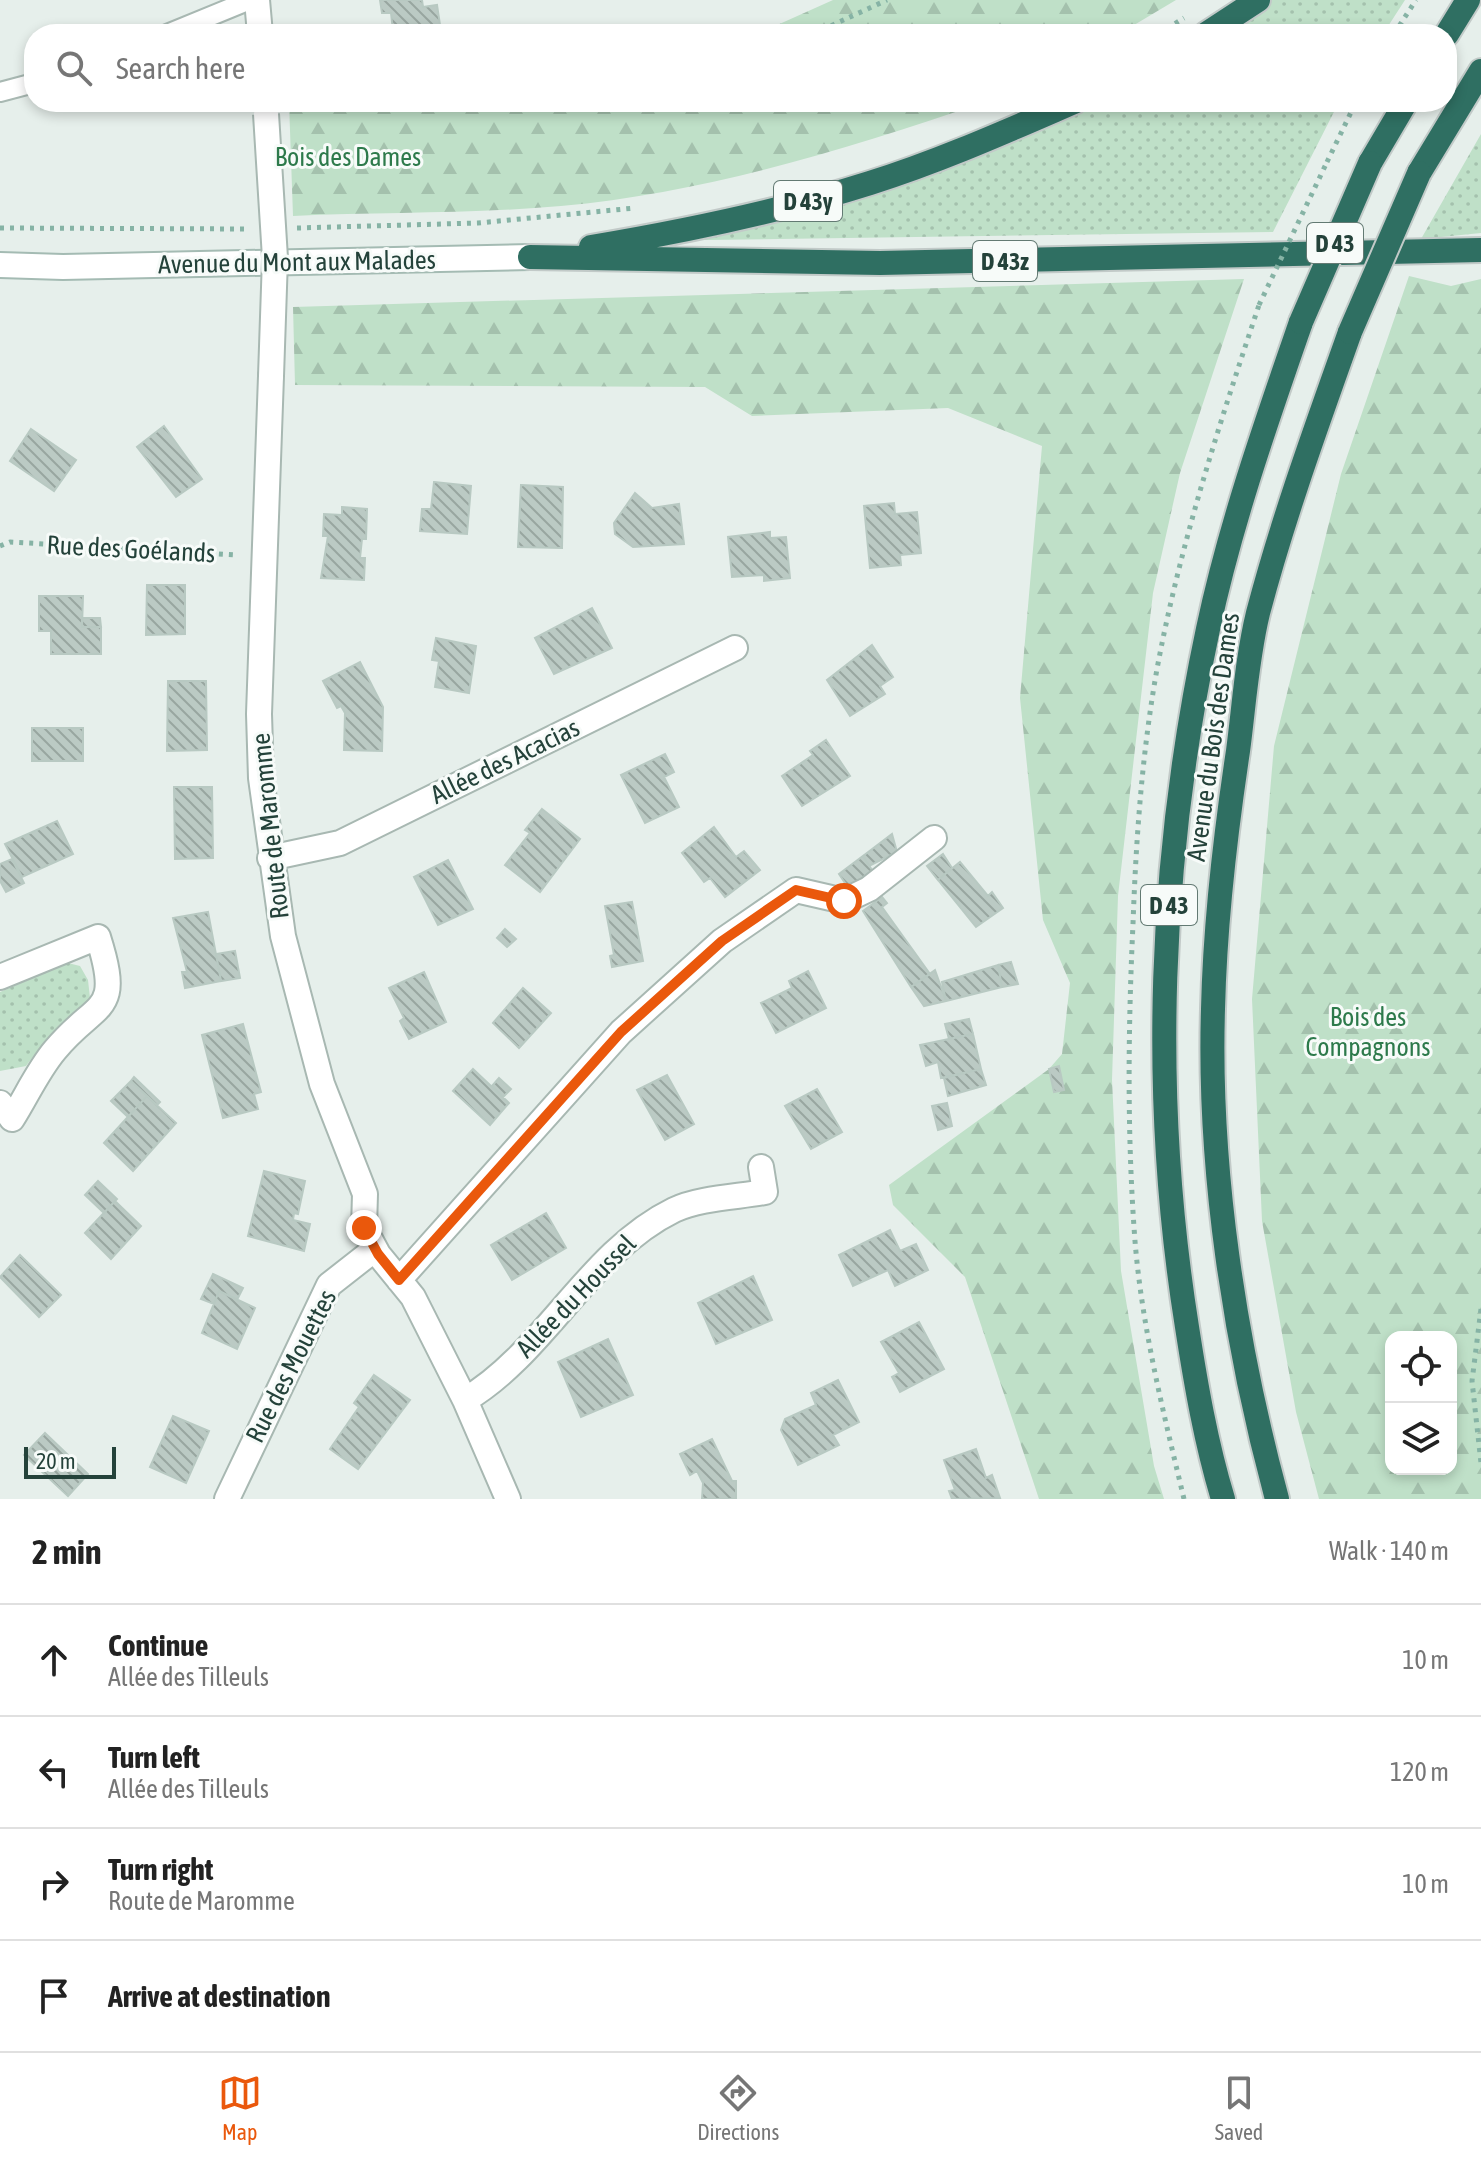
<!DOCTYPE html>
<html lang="en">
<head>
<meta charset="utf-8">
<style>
	:root { --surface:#fff; --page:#f6f6f6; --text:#222; --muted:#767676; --line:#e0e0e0; --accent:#ea580c }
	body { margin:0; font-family:"Asap Condensed",sans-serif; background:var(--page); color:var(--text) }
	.controls { position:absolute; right:24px; bottom:24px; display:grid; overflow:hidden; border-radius:16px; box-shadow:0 4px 12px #0003 }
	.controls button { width:72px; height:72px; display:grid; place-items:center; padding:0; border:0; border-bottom:2px solid var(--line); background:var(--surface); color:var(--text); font:40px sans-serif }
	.scale { position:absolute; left:24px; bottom:20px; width:92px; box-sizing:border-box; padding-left:8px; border:4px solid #24423a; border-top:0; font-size:22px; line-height:28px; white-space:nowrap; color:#24423a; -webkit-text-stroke:6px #f7fbf9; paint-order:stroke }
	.stop { position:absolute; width:24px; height:24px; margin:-18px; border:6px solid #ea580c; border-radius:50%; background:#fff }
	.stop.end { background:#ea580c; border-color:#fff; box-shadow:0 2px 8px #0008 }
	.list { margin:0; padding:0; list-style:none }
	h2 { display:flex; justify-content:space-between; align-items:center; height:104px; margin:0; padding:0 32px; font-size:34px }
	h2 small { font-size:26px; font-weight:400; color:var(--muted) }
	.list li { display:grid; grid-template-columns:52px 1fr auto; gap:24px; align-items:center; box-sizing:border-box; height:112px; padding:0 32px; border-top:2px solid var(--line) }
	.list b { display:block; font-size:30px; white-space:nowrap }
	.list p { margin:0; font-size:26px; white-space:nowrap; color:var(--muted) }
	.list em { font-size:26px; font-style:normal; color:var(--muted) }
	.icon { flex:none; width:44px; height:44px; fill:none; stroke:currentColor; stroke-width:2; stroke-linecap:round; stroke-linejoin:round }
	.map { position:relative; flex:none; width:1481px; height:1499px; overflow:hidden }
	.search { position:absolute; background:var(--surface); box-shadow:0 4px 12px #0003; left:24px; right:24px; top:24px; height:88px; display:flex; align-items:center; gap:20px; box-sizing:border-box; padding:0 28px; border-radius:32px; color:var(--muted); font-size:30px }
	.sheet { height:552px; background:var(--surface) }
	nav { display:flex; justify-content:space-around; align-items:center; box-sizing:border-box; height:112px; border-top:2px solid var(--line); background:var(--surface); font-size:22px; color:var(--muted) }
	nav a { display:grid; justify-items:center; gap:4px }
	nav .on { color:var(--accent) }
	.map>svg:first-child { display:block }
</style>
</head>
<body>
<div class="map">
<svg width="1481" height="1499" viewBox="0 0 1481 1499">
	<defs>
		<pattern id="grass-dots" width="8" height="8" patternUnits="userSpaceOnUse" patternTransform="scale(2)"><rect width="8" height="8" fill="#bfe0c8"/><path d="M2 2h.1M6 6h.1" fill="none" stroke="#a4c1ad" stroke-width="1.8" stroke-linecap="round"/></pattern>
		<pattern id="forest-firs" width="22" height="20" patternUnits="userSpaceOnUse" patternTransform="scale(2)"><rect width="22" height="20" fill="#bfe0c8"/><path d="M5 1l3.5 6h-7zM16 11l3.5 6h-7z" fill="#a4c1ad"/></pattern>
		<pattern id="building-back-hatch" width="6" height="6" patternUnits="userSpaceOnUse" patternTransform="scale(2)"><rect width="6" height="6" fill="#bbcac4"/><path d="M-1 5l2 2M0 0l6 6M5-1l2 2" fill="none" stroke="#98a6a0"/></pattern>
	</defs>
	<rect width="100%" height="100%" fill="#e6efeb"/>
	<!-- grass -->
	<path fill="url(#grass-dots)" d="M1268 0H1405L1383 34H1217Z
		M1099 102H1339L1273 232 705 240V228L860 198 966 161Z
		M1481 134V233L1421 239Z
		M68 963 80 966 88 980 90 998 44 1042 26 1066 0 1071V992Z"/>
	<!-- forest -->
	<path fill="url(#forest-firs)" fill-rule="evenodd" d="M833 0H1176L1119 34H739L775 26Z
		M289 102H985C848 149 705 193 561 206 472 214 382 212 293 216Z
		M1409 276 1451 286 1481 279V1499H1319L1296 1412 1262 1221 1252 999 1274 746 1341 474ZM1451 1337V1469H1391V1337Z
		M1244 279 1180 473 1153 593 1118 896 1112 1080 1121 1271 1154 1466 1164 1499H1039L965 1277 893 1205 889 1185 1049 1069 1062 1054 1070 983 1043 920 1020 698 1042 446 948 408 752 416 705 387 295 385 293 307Z"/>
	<!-- building -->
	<path fill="url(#building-back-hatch)" stroke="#b8c9c2" stroke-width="2" d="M380 0H422L423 7 437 5 440 25 393 31 391 13H382Z
		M164 426 202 479 176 497 137 447Z
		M31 429 76 460 54 491 10 461Z
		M434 482 471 486 467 534 420 531 422 509H431Z
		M521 485 563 487 562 548 518 547Z
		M635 493 652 508 679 504 684 544 633 547 615 534 614 523Z
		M894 503 895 514 917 512 921 553 900 555 901 565 870 568 864 506Z
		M342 507 367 509 366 539H362L360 558H365L364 580 321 578 328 536H323L324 514 342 515Z
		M770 532V538L786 537 790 578 764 581V575L732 577 728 537Z
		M147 585H185V634L146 635Z
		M39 596H83L82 627H101V654H51V631H39Z
		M592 608 612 648 554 674 535 638Z
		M82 618H100L101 627H82Z
		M436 638 476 646 469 693 435 687 439 661 432 660Z
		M872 645 893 677 880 686 885 694 850 716 827 680Z
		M360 662 383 707 382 751 344 750 345 713 341 706 337 708 323 681Z
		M168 681H206L207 750 167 751Z
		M32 728H83V761H32Z
		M826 740 850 776 802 806 782 776 813 755 810 751Z
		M665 754 674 772 664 777 679 807 645 823 621 775Z
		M174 787H212L213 858 175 859Z
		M542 809 580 839 540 892 505 865 530 833 525 830Z
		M57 821 73 854 22 877 5 844Z
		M714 827 736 857 744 851 760 870 725 897 710 878 704 882 682 853Z
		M892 834 897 852 869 866 863 856Z
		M943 854 952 868 938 880 927 866Z
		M863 856 872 870 849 889 839 874Z
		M12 859 24 883 6 892 0 881V864Z
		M448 860 473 909 438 925 414 877Z
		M960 862 988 896 992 892 1003 908 976 927 938 880Z
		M882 897 887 903 882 907 930 974 911 987 863 911Z
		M632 902 643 961 612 967 610 956 614 955 605 906Z
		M208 912 221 981 185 988 182 972H187L173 918Z
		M505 929 516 939 507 947 497 938Z
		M235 951 240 978 221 981 216 954Z
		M1011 962 1018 984 1002 987 998 965Z
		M998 965 1002 987 946 1001 942 982Z
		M935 970 946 1001 924 1006 911 987Z
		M808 971 826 1008 776 1033 761 1003 792 988 789 981Z
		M424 972 446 1022 409 1039 400 1021 404 1018 389 988Z
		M523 988 551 1013 519 1048 493 1023Z
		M969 1019 973 1034 949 1039 945 1024Z
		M243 1024 261 1092 254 1094 258 1109 223 1118 202 1035Z
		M973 1034 981 1069 941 1078 938 1062 926 1066 920 1045Z
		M1059 1066 1064 1090 1054 1092 1049 1069Z
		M473 1069 509 1103 490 1125 453 1091Z
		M981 1069 986 1085 948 1096 944 1078Z
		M667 1075 694 1124 665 1140 637 1090Z
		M134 1077 160 1102 157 1105 131 1081Z
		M499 1078 511 1089 503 1097 492 1086Z
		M131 1081 147 1096 128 1117 111 1101Z
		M817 1089 842 1132 811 1149 785 1106Z
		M147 1096 176 1123 133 1171 104 1143Z
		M947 1103 952 1126 938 1130 932 1106Z
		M264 1171 305 1181 298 1214 294 1213 293 1220 310 1224 304 1251 248 1236Z
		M98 1181 117 1199 104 1213 85 1195Z
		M115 1201 141 1226 111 1259 85 1233Z
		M546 1213 566 1248 512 1280 491 1245Z
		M890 1230 900 1251 916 1244 928 1270 895 1286 888 1270 853 1286 839 1255Z
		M20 1255 61 1295 39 1317 0 1277Z
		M213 1274 243 1288 237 1300 219 1291 214 1304 201 1299Z
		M753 1276 772 1320 716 1344 698 1303Z
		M219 1291 255 1308 237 1349 202 1333Z
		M919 1322 944 1369 900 1392 892 1377 899 1373 881 1342Z
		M608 1339 633 1395 581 1417 558 1362Z
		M374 1375 410 1400 358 1469 330 1449 359 1407 354 1403Z
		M838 1380 859 1422 833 1435 839 1445 798 1465 781 1430 785 1419 816 1405 811 1393Z
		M173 1416 209 1431 186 1483 150 1467Z
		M45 1433 88 1474 68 1496 24 1455Z
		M712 1439 732 1481H736V1499H702L703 1483 697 1471 690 1475 680 1454Z
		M976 1449 986 1478 992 1475 1000 1498 952 1499 949 1491 955 1490 944 1460Z"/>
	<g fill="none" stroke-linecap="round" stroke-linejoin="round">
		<defs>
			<path id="lane" d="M167 34 250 0
				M0 92 34 83"/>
			<path id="street" d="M257 0 260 34
				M271 376 259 714 261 778 283 936 322 1084 365 1194 364 1228 378 1254 413 1297 465 1400 508 1499
				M270 858 340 843 735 648
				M0 977 98 937C123 1016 97 999 55 1050 38 1070 26 1097 12 1119L0 1103
				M399 1280 621 1032 722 941 796 890 844 901 869 889 934 838
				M465 1400C546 1352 588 1252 674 1210 699 1198 737 1197 765 1192L761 1167
				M227 1499 329 1285 375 1249"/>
			<path id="secondary" d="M0 265 63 267 530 257"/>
			<path id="highway" d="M1206 34 1258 0
				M1447 34 1468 0
				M1370 163 1406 102
				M1419 173 1481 71
				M591 247C686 231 779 212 870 183 940 161 1007 131 1074 102
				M530 257 880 263 1481 250
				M1223 1499C1206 1443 1196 1385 1187 1327 1150 1096 1159 859 1208 629 1230 525 1266 423 1301 322
				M1277 1499C1235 1344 1208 1170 1213 1009 1215 922 1225 837 1238 751 1244 706 1247 658 1258 613 1283 518 1317 425 1350 332"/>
		</defs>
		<!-- lane casing -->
		<use href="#lane" stroke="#a8b8b2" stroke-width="22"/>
		<!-- street casing -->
		<use href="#street" stroke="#a8b8b2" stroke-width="28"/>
		<!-- secondary casing -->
		<use href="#secondary" stroke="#a4bbb3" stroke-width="28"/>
		<!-- highway casing -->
		<use href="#highway" stroke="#c2cac8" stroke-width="28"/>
		<!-- path -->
		<path stroke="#86b3a5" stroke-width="5" stroke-dasharray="4 6" stroke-linecap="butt" d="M813 34 887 0
			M1158 34 1184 18
			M1394 34 1416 0
			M1327 162 1356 102
			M0 228 247 229
			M297 228 478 223 635 208
			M0 546 10 542 237 555
			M1481 1309 1472 1381 1481 1463
			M1184 1499C1164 1415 1142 1328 1135 1241 1127 1136 1128 1030 1133 924 1136 839 1142 753 1157 669 1180 545 1219 425 1259 305"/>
		<!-- lane -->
		<use href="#lane" stroke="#fff" stroke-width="18"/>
		<!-- street -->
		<use href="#street" stroke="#fff" stroke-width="24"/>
		<!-- secondary -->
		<use href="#secondary" stroke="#fff" stroke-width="24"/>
		<!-- highway -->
		<use href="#highway" stroke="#2f6f62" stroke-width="24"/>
		<defs>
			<path id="street-bridge" d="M266 114 275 258 271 376"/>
			<path id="highway-bridge" d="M1301 322 1370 163
				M1350 332 1419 173"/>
		</defs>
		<!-- street-bridge casing -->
		<use href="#street-bridge" stroke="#a8b8b2" stroke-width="28" stroke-linecap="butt"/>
		<!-- highway-bridge casing -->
		<use href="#highway-bridge" stroke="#c2cac8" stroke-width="28" stroke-linecap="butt"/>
		<!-- path-bridge -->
		<path stroke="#86b3a5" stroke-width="5" stroke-dasharray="4 6" stroke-linecap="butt" d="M1259 305 1327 162"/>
		<!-- street-bridge -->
		<use href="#street-bridge" stroke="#fff" stroke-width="24"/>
		<!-- highway-bridge -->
		<use href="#highway-bridge" stroke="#2f6f62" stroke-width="24"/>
	</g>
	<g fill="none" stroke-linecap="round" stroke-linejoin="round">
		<!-- route -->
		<path stroke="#ea580c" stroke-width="10" d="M364 1228 378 1254 399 1280 621 1032 722 941 796 890 844 901"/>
	</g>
	<g text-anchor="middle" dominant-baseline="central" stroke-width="6" stroke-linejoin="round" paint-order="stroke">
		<!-- shield labels -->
		<g fill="#f7fbf9" stroke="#637a73" stroke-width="2">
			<rect x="774" y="181" width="68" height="40" rx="6"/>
			<rect x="1307" y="223" width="56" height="40" rx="6"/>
			<rect x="973" y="241" width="64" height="40" rx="6"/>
			<rect x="1141" y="885" width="56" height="40" rx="6"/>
		</g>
		<g font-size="24" font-weight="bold" fill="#24423a">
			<text x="808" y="201">D 43y</text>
			<text x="1335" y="243">D 43</text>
			<text x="1005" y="261">D 43z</text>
			<text x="1169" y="905">D 43</text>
		</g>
		<!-- park labels -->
		<g font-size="26" fill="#2d7a4b" stroke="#f7fbf9">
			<text x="348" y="157">Bois des Dames</text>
			<text x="1368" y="1017">Bois des<tspan x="1368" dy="30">Compagnons</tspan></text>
		</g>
		<!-- street labels -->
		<g font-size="26" fill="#24423a" stroke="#f7fbf9">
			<text transform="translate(297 262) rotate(-1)">Avenue du Mont aux Malades</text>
			<text transform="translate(131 549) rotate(3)">Rue des Goélands</text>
			<text transform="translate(1213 737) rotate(-82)">Avenue du Bois des Dames</text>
			<text transform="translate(505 761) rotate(-26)">Allée des Acacias</text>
			<text transform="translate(270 826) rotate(-96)">Route de Maromme</text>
			<text transform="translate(576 1296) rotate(-46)">Allée du Houssel</text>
			<text transform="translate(291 1366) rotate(-63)">Rue des Mouettes</text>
		</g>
	</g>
</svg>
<div class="controls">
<button><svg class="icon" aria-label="locate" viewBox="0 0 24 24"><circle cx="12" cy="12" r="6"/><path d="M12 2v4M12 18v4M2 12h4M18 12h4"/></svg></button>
<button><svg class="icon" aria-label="layers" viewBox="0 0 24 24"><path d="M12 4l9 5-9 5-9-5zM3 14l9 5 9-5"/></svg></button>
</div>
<div class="scale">20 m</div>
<div class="stop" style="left:844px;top:901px"></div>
<div class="stop end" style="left:364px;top:1228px"></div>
<div class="search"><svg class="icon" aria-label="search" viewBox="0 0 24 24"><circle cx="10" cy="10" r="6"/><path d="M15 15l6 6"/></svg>Search here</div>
</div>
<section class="sheet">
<h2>2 min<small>Walk · 140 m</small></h2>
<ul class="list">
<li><svg class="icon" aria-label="ahead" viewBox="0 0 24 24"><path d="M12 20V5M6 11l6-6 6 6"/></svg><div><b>Continue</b><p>Allée des Tilleuls</p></div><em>10 m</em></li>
<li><svg class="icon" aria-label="left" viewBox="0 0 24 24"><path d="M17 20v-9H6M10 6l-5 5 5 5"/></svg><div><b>Turn left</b><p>Allée des Tilleuls</p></div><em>120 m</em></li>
<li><svg class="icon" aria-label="right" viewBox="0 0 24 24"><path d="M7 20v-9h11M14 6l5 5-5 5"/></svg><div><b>Turn right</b><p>Route de Maromme</p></div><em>10 m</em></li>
<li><svg class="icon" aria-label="arrive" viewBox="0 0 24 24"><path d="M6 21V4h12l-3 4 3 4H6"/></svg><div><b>Arrive at destination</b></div></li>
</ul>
</section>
<nav>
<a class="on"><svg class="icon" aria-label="map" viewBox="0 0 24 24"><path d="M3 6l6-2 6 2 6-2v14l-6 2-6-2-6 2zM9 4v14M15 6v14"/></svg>Map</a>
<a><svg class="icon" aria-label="directions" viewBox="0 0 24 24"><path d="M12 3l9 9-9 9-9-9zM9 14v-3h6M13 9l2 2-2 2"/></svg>Directions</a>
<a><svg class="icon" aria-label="saved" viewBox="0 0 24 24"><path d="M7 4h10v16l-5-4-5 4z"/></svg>Saved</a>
</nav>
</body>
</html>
